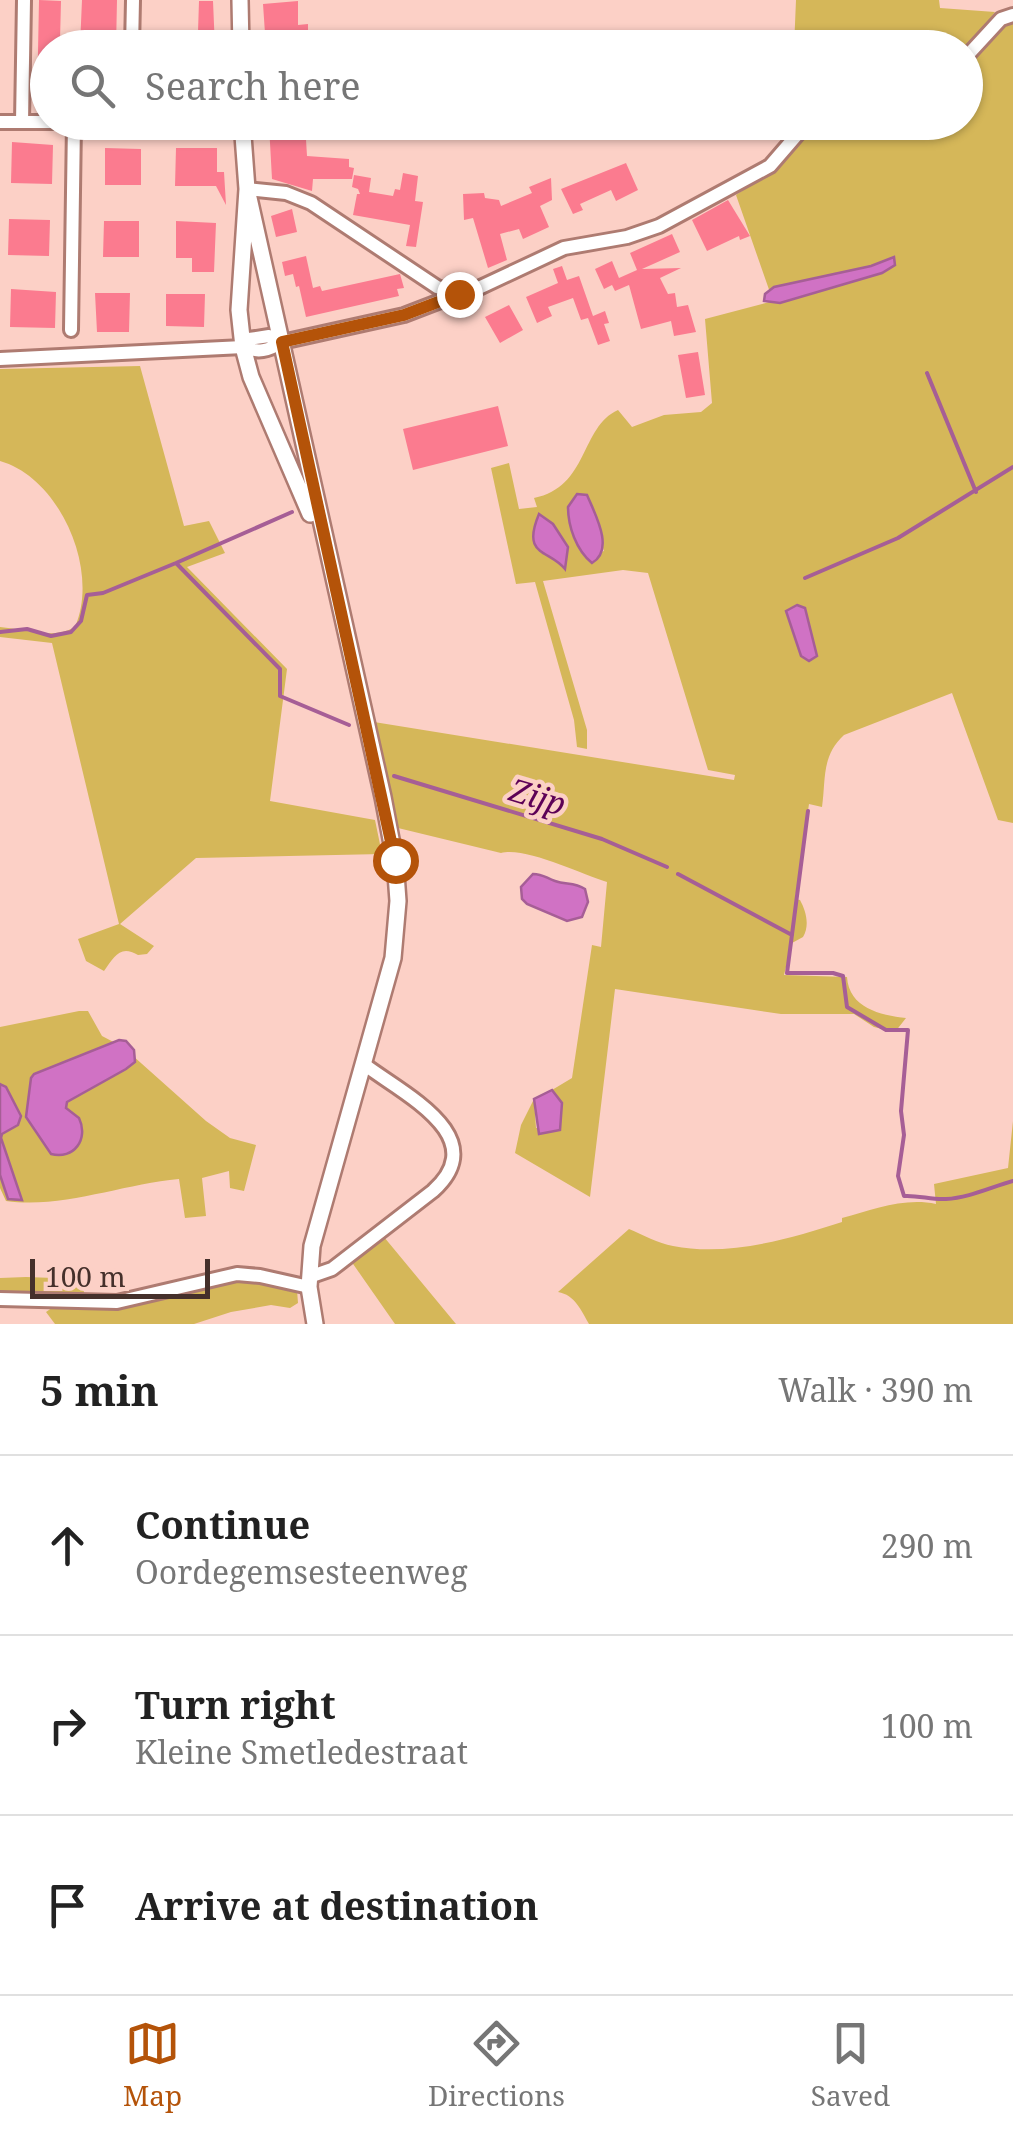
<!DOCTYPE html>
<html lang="en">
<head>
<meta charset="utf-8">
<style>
	:root { --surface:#fff; --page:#f2f2f2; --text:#222; --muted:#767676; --line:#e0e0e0; --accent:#b45309 }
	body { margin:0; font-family:"Noto Serif",serif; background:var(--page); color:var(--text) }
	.scale { position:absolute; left:30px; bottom:25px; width:180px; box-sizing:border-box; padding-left:10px; border:5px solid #45302b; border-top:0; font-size:28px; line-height:35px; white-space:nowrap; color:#45302b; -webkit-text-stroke:8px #fcd0c6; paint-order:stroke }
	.stop { position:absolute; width:30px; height:30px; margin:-22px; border:8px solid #b45309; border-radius:50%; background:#fff }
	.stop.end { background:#b45309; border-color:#fff; box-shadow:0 2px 10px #0008 }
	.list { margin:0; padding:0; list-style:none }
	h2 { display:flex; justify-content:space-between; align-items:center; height:130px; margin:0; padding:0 40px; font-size:42px }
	h2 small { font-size:32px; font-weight:400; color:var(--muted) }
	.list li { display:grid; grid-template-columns:65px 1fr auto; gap:30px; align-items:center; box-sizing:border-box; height:180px; padding:0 40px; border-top:2px solid var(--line) }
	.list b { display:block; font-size:38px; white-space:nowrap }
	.list p { margin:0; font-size:32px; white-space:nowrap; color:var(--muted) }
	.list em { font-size:32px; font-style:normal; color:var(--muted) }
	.icon { flex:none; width:55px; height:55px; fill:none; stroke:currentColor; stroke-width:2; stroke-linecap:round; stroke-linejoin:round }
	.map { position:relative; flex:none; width:1013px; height:1324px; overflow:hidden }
	.search { position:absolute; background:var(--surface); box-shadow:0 2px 8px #0004; left:30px; right:30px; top:30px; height:110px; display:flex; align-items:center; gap:25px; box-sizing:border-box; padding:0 35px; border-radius:55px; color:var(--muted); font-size:38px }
	.sheet { height:670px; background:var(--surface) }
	nav { display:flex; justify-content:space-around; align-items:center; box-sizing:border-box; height:140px; border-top:2px solid var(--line); background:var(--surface); font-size:28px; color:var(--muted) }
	nav a { display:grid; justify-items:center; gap:5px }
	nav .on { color:var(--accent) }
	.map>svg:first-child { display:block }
</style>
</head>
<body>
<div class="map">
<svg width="1013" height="1324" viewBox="0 0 1013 1324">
	<rect width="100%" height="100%" fill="#fcd0c6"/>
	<!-- green -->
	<path fill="#d5b759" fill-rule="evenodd" d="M796 0H939L940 8 995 12 966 50 794 48Z
		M1013 22V823L998 820 952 693 844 735C821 756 826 780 822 807L809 804 795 899 800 900C806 911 810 925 803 937L792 943 784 975 847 977C849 1008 880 1015 906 1018L895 1032 874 1027 854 1014H781L615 989 590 1197 515 1153 521 1125 534 1099 536 1128 560 1129 562 1103 552 1090 572 1078 592 945 601 947 607 882C582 874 524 846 501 853L398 828 374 722 734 780 735 775 708 770 648 573 623 570 543 581 587 730V749L577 747 574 720 535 582 516 584 491 468 509 463 519 509 537 507 534 498C589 487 580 427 618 410L632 427 664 415 701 412 712 403 705 319 773 301 736 195 782 163 802 135 819 123 966 122V62L1001 26ZM587 495 604 551 585 557 571 527Z
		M140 366 184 526 209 521 225 553 187 567 287 669 270 801 375 820 382 854 196 858 120 924 154 946 147 954 138 955C120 944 114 957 104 971L86 961 78 939 119 924 52 643 0 637V627C25 629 52 640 75 627 100 570 60 478 0 461V369Z
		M79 1011H88L102 1036 123 1047 206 1121 230 1138 256 1145 244 1191 230 1188 229 1171 202 1178 206 1216 185 1218 179 1179C122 1184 63 1209 6 1201L0 1188V1027Z
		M1013 1121V1324H589C581 1310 575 1295 558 1292L629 1229C643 1235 658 1243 673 1246 728 1257 790 1239 842 1222V1218C873 1210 904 1197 936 1204L934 1184 1008 1168Z
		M384 1237 456 1324H395L351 1261Z
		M26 1277 83 1279 84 1294 0 1292V1278Z
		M260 1279 297 1290 298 1303 290 1308 271 1305 231 1312 194 1324H55L46 1312 59 1303 99 1309 218 1281Z"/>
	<!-- water -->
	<path fill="#d072c4" stroke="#a65e96" stroke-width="2.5" d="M894 257 895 265 882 273 780 303 764 301 765 294 774 287 871 266Z
		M577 494 587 495C595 514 615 550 592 563 576 550 568 526 568 507Z
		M539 514 553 524 568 547 565 569C549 549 521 557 539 514Z
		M797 605 805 608 817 656 809 661 801 656 786 611Z
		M533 874C543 874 546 878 555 881 566 885 574 882 585 889L588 902 582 917 567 921 527 904 522 899 521 887Z
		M119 1040 126 1041 134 1050 135 1062 126 1069 67 1102 66 1108 79 1118C89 1139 74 1160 51 1154L26 1117 31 1078 34 1074Z
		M0 1084 6 1087 21 1116 18 1125 2 1134 1 1138 22 1200 8 1199 0 1175Z
		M552 1090 562 1103 560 1130 539 1134 534 1099Z"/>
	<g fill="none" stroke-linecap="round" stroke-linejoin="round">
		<!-- stream -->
		<path stroke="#a65e96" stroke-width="4" d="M927 373 976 492
			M176 563 280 669V696L349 725
			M805 578 898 538 1013 467
			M0 632 27 629 51 636 71 632 81 621 87 595 103 593 176 563 292 512
			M394 776 602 839 667 867
			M808 811 787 973H833L843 976 847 1007 886 1030H908L901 1111 904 1135 898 1176 904 1196C918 1195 932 1200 946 1199 969 1198 991 1187 1013 1181
			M678 874 792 935"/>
	</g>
	<!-- building -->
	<path fill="#fb7b8f" d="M39 0 61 1 60 41H55V48H48V103H37Z
		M82 0H117L116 48 80 46Z
		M199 1H213L215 48H196L197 42H184L185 32H198Z
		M298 1V25L308 24V32H317L318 48H266L263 4Z
		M305 123 307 156 349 159V167L354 168 352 179H313L312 191 272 179 269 125Z
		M12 142 53 145 52 184 11 183Z
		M105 148 141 149V185H105Z
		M176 148H217V172H224L226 205 216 186H175Z
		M626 163 638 190 616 201 611 190 580 204 583 210 573 214 561 189Z
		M403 173 418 176 415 201 423 202 416 247 406 246 410 225 353 215 357 194H360L358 189 352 187 354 175 371 178 369 192 393 196 395 189 400 190Z
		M551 178 552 200 540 206 549 227 523 239 519 229 500 234 507 260 488 268 473 218 464 220 463 194 484 193 485 198 499 200 501 206 532 193 529 187Z
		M728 200 750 236 740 240 739 236 707 251 692 220Z
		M292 209 297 232 276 237 271 216Z
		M9 219 50 220 49 256 8 255Z
		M104 221H139V257H103Z
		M176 221 216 223 214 272H192V258H176Z
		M672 234 680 252 642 269 681 268 660 278 668 294 675 293 677 307 688 305 696 332 674 336 671 321 641 329 629 285 615 291 612 285 604 289 595 269 612 261 619 278 637 270 630 253Z
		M306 256 313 288 320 286 322 291 400 274 404 288 397 289 399 296 306 317 299 286 296 287 293 274 285 276 282 262Z
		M562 266 567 280 579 276 593 316 605 311 609 323 604 324 610 341 598 345 588 318 581 320 573 298 548 307 552 316 537 323 526 297 558 283 553 269Z
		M11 289 56 292 55 328 10 327Z
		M95 293H130L129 332H97Z
		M166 294H205L204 327 166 326Z
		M509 305 523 330 500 343 485 317Z
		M698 352 705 395 686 398 678 355Z
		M498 406 508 446 413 470 403 429Z"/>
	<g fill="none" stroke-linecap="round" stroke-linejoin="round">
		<defs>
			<path id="minor" d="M132 48 133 0
				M966 57 1001 19 1013 15
				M0 122H130
				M22 122 24 0
				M247 189 286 193 311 203 437 287 459 294 468 293 564 248 627 237 659 226 770 166 808 122
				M71 330 74 123
				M243 347 249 339 269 336 282 342
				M0 359 243 347C258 353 268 351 282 342L404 315 456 295
				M309 1277 332 1269 433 1191C493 1137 405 1095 365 1065
				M0 1299 117 1302 237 1274 260 1276 309 1287"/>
			<path id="tertiary" d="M240 0 241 48
				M242 122 247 189 239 310 243 347 251 377 310 514
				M247 189 383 797 395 860 398 901 393 958 312 1246 309 1287 315 1324"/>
		</defs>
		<!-- minor casing -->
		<use href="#minor" stroke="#ae7b71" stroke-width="18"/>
		<!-- tertiary casing -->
		<use href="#tertiary" stroke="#ae7b71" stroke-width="20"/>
		<!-- minor -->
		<use href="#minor" stroke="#fff" stroke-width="12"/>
		<!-- tertiary -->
		<use href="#tertiary" stroke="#fff" stroke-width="15"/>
	</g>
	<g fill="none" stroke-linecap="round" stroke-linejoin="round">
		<!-- route -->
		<path stroke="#b45309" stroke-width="12" d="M395 860 282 342 404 315 459 294"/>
	</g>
	<g text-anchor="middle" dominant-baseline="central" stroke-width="9" stroke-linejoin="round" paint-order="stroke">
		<!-- water labels -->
		<g font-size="32" font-style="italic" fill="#5d0056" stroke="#fcd0c6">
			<text transform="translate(538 796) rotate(17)">Zijp</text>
		</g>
	</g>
</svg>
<div class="scale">100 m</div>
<div class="stop" style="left:395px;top:860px"></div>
<div class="stop end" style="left:459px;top:294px"></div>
<div class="search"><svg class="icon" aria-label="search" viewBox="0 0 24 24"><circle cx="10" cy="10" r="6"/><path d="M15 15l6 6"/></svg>Search here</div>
</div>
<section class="sheet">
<h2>5 min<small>Walk · 390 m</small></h2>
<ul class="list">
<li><svg class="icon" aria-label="ahead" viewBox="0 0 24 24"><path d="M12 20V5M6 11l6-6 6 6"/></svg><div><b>Continue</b><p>Oordegemsesteenweg</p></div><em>290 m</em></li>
<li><svg class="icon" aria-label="right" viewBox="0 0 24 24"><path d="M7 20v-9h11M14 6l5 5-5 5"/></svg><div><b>Turn right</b><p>Kleine Smetledestraat</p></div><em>100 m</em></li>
<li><svg class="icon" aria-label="arrive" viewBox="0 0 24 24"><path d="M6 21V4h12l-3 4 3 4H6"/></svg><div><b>Arrive at destination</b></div></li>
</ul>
</section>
<nav>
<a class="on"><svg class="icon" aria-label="map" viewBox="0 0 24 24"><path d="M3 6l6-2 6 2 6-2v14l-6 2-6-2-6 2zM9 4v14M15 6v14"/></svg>Map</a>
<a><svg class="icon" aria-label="directions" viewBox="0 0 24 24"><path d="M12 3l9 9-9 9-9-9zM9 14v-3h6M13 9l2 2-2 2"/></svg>Directions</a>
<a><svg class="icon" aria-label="saved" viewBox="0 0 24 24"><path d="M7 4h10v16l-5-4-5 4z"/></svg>Saved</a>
</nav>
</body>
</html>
